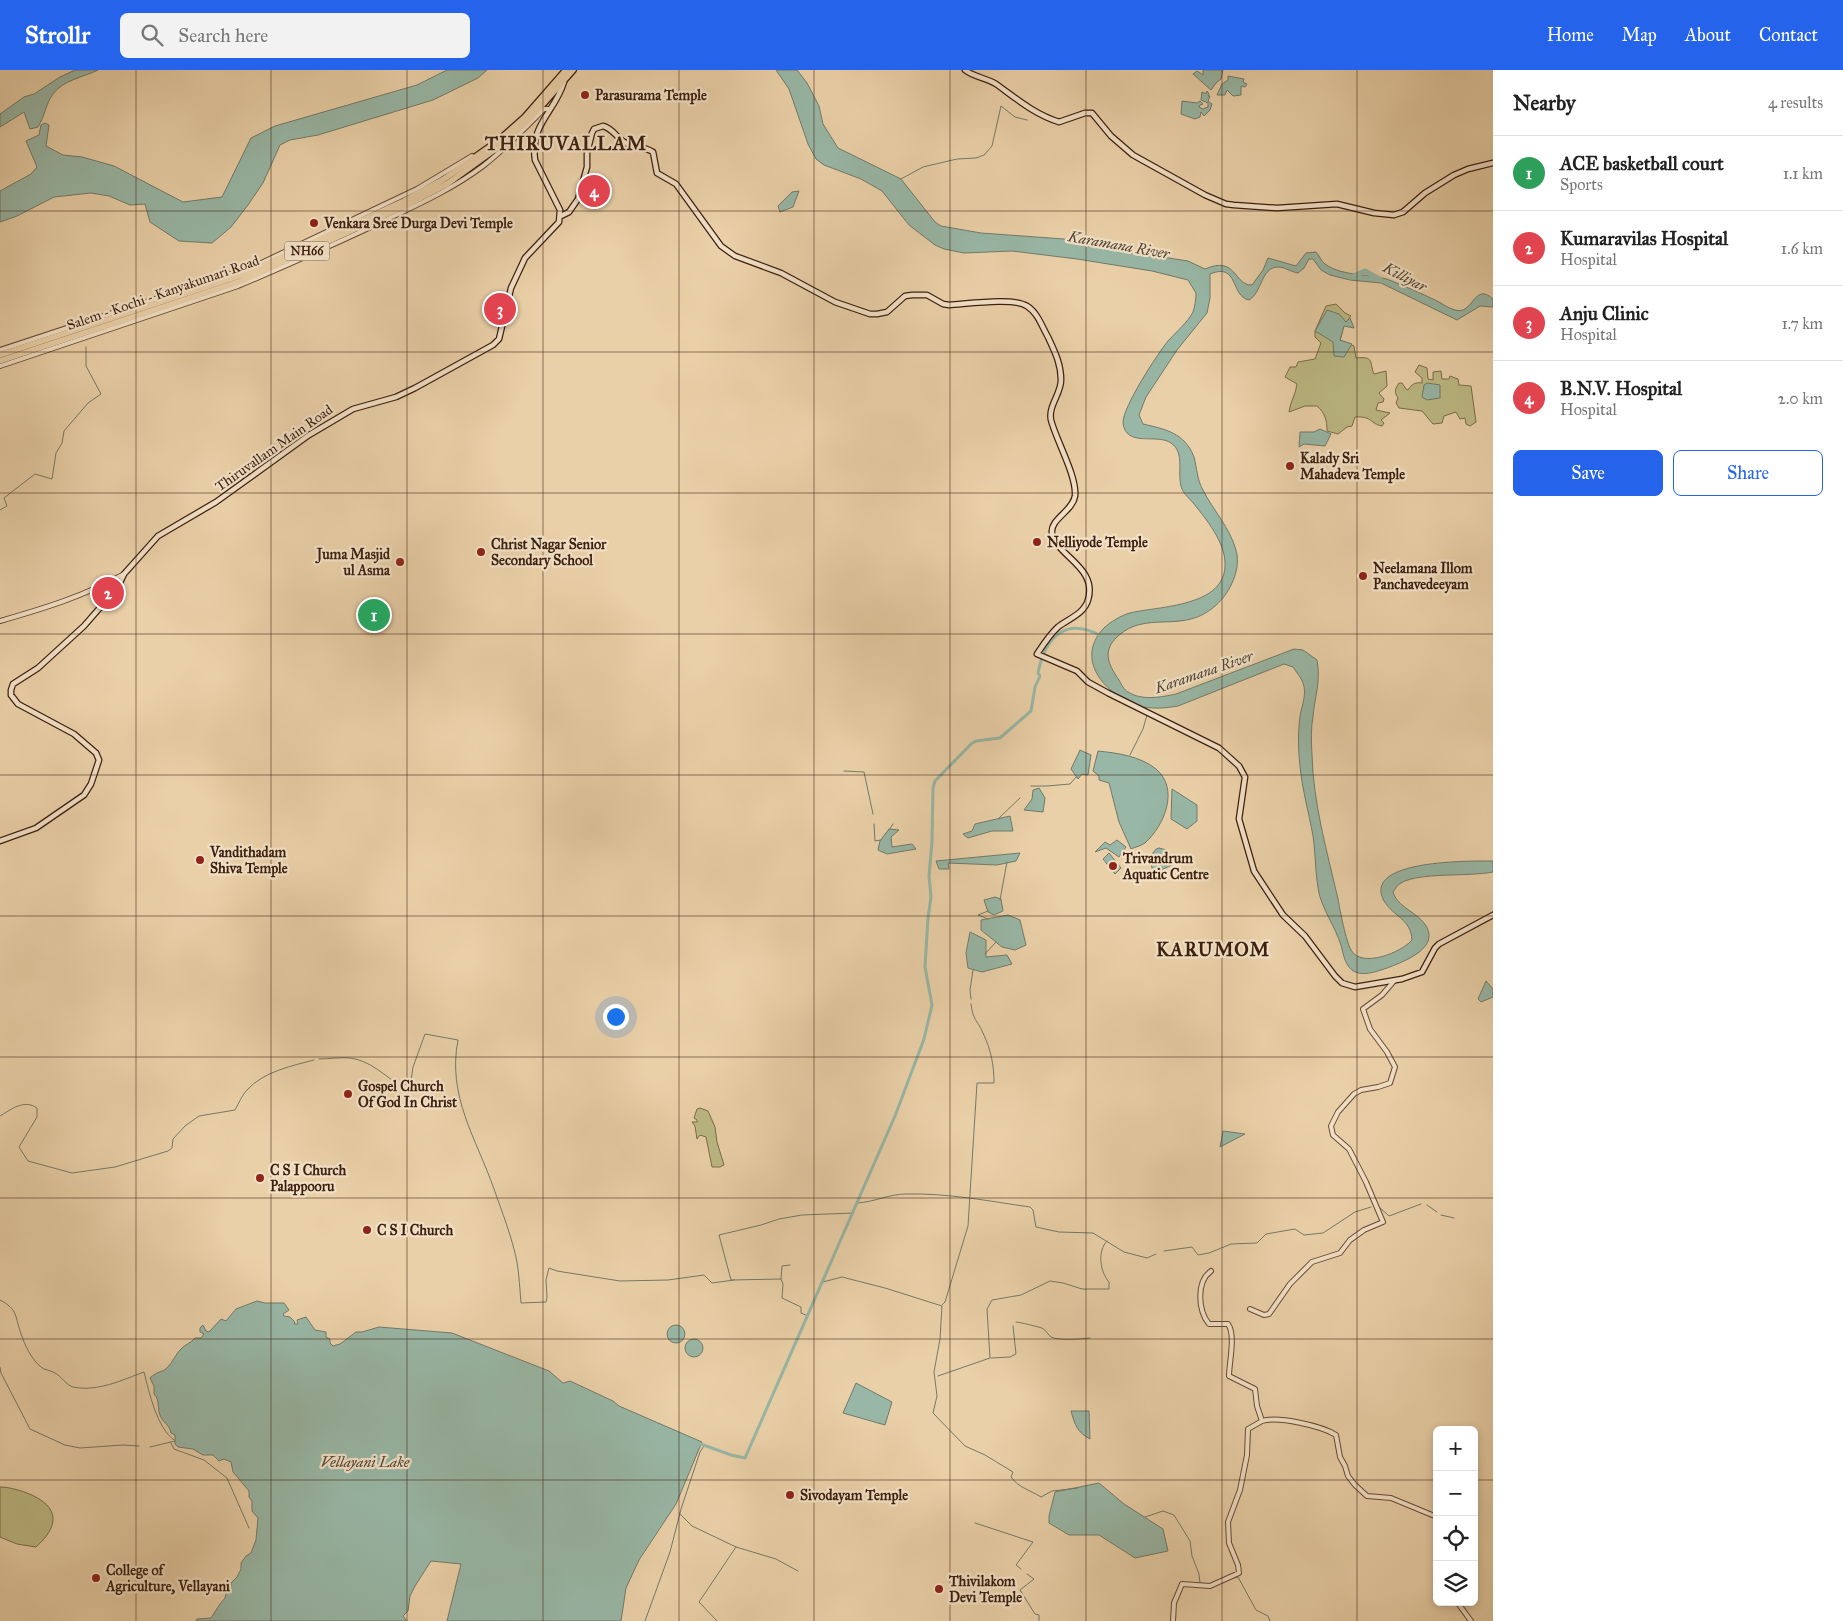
<!DOCTYPE html>
<html lang="en">
<head>
<meta charset="utf-8">
<style>
	:root { --surface:#fff; --page:#f2f2f2; --text:#222; --muted:#767676; --line:#e0e0e0; --accent:#2563eb }
	body { margin:0; font-family:"IM FELL Great Primer",serif; background:var(--page); color:var(--text) }
	.controls { position:absolute; right:15px; bottom:15px; display:grid; overflow:hidden; border-radius:8px; box-shadow:0 2px 8px #0003 }
	.controls button { width:45px; height:45px; display:grid; place-items:center; padding:0; border:0; border-bottom:1px solid var(--line); background:var(--surface); color:var(--text); font:25px sans-serif }
	.you { position:absolute; left:615px; top:946px; width:18px; height:18px; margin:-12px; border:4px solid #fff; border-radius:50%; background:#1a73e8; box-shadow:0 0 0 8px #1a73e833 }
	.badge { display:grid; place-items:center; width:32px; height:32px; border-radius:50%; background:var(--accent); color:#fff; font-size:16px; font-weight:700 }
	.pin { position:absolute; translate:-50% -50%; border:2px solid #fff; box-shadow:0 1px 5px #0006 }
	.list { margin:0; padding:0; list-style:none }
	h2 { display:flex; justify-content:space-between; align-items:center; height:65px; margin:0; padding:0 20px; font-size:21px }
	h2 small { font-size:16px; font-weight:400; color:var(--muted) }
	.list li { display:grid; grid-template-columns:32px 1fr auto; gap:15px; align-items:center; box-sizing:border-box; height:75px; padding:0 20px; border-top:1px solid var(--line) }
	.list b { display:block; font-size:19px; white-space:nowrap }
	.list p { margin:0; font-size:16px; white-space:nowrap; color:var(--muted) }
	.list em { font-size:16px; font-style:normal; color:var(--muted) }
	.actions { display:flex; gap:10px; padding:15px 20px }
	.actions a { flex:1; padding:11px 0; border:1px solid var(--accent); border-radius:8px; text-align:center; font-size:18px; color:var(--accent) }
	.actions .main { background:var(--accent); color:#fff }
	.icon { flex:none; width:28px; height:28px; fill:none; stroke:currentColor; stroke-width:2; stroke-linecap:round; stroke-linejoin:round }
	.map { position:relative; flex:none; width:1493px; height:1551px; overflow:hidden }
	header { display:flex; align-items:center; gap:30px; box-sizing:border-box; height:70px; padding:0 25px; background:var(--accent); color:#fff }
	header strong { font-size:24px }
	nav { display:flex; gap:28px; margin-inline-start:auto; font-size:18px }
	.search { width:350px; height:45px; background:var(--page); display:flex; align-items:center; gap:12px; box-sizing:border-box; padding:0 18px; border-radius:8px; color:var(--muted); font-size:19px }
	main { display:flex }
	aside { flex:1; background:var(--surface) }
	.map>svg:first-child { display:block }
</style>
</head>
<body>
<header>
<strong>Strollr</strong>
<div class="search"><svg class="icon" aria-label="search" viewBox="0 0 24 24"><circle cx="10" cy="10" r="6"/><path d="M15 15l6 6"/></svg>Search here</div>
<nav><a>Home</a><a>Map</a><a>About</a><a>Contact</a></nav>
</header>
<main>
<div class="map">
<svg width="1493" height="1551" viewBox="0 0 1493 1551">
	<rect width="100%" height="100%" fill="#ead0a8"/>
	<filter id="stains"><feTurbulence type="fractalNoise" baseFrequency=".004" numOctaves="4"/><feColorMatrix values="0 0 0 0 .2 0 0 0 0 .09 0 0 0 0 .02 0 0 0 .5 -.17"/></filter>
	<radialGradient id="worn" r=".72"><stop offset=".6" stop-color="#630" stop-opacity="0"/><stop offset="1" stop-color="#630" stop-opacity=".3"/></radialGradient>
	<!-- green -->
	<path fill="#bcb984" stroke="#7c6c4a" d="M1336 234 1345 243 1351 246 1344 255 1340 271 1354 276 1356 288C1375 286 1369 292 1374 304L1386 301 1387 316 1379 323 1384 329 1383 332 1378 333 1376 340 1390 343 1381 350 1384 353 1382 356C1370 354 1373 346 1355 347L1352 356 1347 357 1338 364 1327 361C1327 350 1325 343 1317 336H1305L1289 342C1290 332 1296 324 1297 314L1285 307 1290 297H1296L1298 292 1315 289 1321 273 1315 267V261L1326 236Z
		M1419 295 1427 298 1428 309 1433 310V302L1441 301 1442 309H1449L1450 306 1458 309 1459 315 1471 316 1476 352 1470 356 1466 354 1465 348 1460 349 1456 342 1444 346 1442 353 1433 354 1422 341 1399 338 1396 333 1398 328C1394 322 1395 319 1399 313H1402L1406 319 1408 320C1412 314 1415 312 1422 313V308L1415 302Z
		M700 1038 708 1041 715 1057 717 1072 724 1095 720 1097H712L706 1067 700 1065 697 1069 695 1056 692 1052H697V1050L694 1048 697 1039Z
		M0 1417C14 1417 42 1426 50 1439 59 1453 46 1468 36 1477L17 1474 0 1467Z"/>
	<!-- water -->
	<path fill="#98b7a6" stroke="#737a6a" d="M75 0H98C84 7 63 10 53 24 46 33 45 46 38 57L30 59 24 42 0 57V44L24 27 34 24 60 7Z
		M447 0H487L478 8 433 30 318 65 290 70 280 75 263 113 248 135 231 157 212 173 179 171 150 152 145 134 130 135 109 126 91 123 54 127 17 146 0 152V121L31 104 37 97 26 71 39 65 41 55 45 53 49 55 46 76 63 85 82 87 114 96 183 132 222 127 251 68 275 56 417 15Z
		M776 0H797L807 13 819 36 823 54 838 78 901 109 935 152 941 156 981 163 1064 169 1110 179 1188 191 1205 199C1237 185 1234 216 1252 215L1263 200 1268 188 1296 196 1306 183 1316 182C1319 185 1321 191 1325 194 1345 208 1370 202 1392 211 1406 217 1421 223 1435 230 1442 233 1447 238 1455 240 1473 246 1474 211 1493 229V237L1480 236 1457 250 1381 213 1350 210 1330 205 1321 200 1313 189H1309L1304 198 1298 203C1291 202 1285 197 1278 197 1261 197 1262 223 1249 230 1230 226 1239 192 1210 204V228L1207 243 1177 280 1146 327 1139 345 1143 354C1165 359 1185 363 1194 387 1197 398 1197 410 1203 420 1213 440 1230 458 1236 480 1239 490 1237 503 1232 513 1225 530 1208 545 1191 549 1164 556 1138 545 1115 569 1102 583 1110 597 1119 610 1121 614 1124 620 1128 622 1142 631 1162 627 1176 624L1294 579 1303 580 1317 590C1321 610 1315 626 1313 646 1311 658 1311 671 1312 684 1313 733 1327 781 1338 829 1340 841 1346 871 1351 880 1362 899 1402 882 1412 870 1411 849 1394 847 1384 831 1361 789 1472 791 1493 791V802C1468 807 1419 802 1401 813 1397 815 1396 818 1393 822 1398 840 1426 844 1429 864 1431 882 1400 893 1387 898 1367 905 1349 910 1343 883 1339 863 1326 846 1320 827 1315 808 1316 786 1313 766 1309 743 1302 719 1300 696 1298 679 1298 663 1300 646 1302 635 1307 624 1303 613 1301 607 1296 602 1293 597L1284 594 1178 636C1166 638 1156 639 1144 637 1109 629 1072 591 1104 558 1110 552 1122 545 1130 543 1159 536 1227 537 1225 493 1225 472 1206 449 1194 434 1190 429 1184 424 1182 419 1176 405 1186 383 1171 373 1157 363 1126 378 1123 353 1122 338 1158 283 1168 271 1176 262 1188 252 1193 242 1195 236 1196 229 1196 223L1188 210 1152 201 1077 189 1012 181 964 183 944 179 935 175 909 155 882 121 861 109 824 95 816 89 808 74 789 19Z
		M1203 0H1223L1221 9 1216 13 1211 20 1193 4 1197 1 1203 5Z
		M1228 6 1244 9 1243 12 1247 14 1245 17 1241 16V25L1233 26 1227 20 1225 25H1217L1222 14 1228 10Z
		M1207 21 1209 24 1208 26H1210L1208 31 1212 34 1210 40 1204 46 1201 42 1200 47 1195 49 1181 44 1182 31 1197 33 1200 31 1203 34 1200 35 1199 37 1203 39 1208 37V33L1201 30 1202 22 1206 24Z
		M799 121 793 137 780 142 778 136 792 122Z
		M1327 240 1339 244 1346 252 1350 248 1354 258 1344 256 1340 270 1352 274 1344 287 1334 286 1333 272 1315 261Z
		M1427 313 1440 315V328L1427 330 1422 327 1424 315Z
		M1320 359 1331 364 1325 376 1304 374 1299 377 1300 362H1314Z
		M1080 680 1091 685 1088 705 1082 704 1078 709 1071 699Z
		M1098 681C1117 683 1140 686 1156 699 1180 719 1164 756 1145 773 1141 776 1135 777 1131 779L1119 752 1109 713 1099 710V706L1093 701Z
		M1039 718 1045 728 1043 742 1024 740 1032 729 1033 720Z
		M1172 719 1197 735V751L1187 759 1171 749Z
		M1010 746 1013 761H992L968 768 963 764 972 761 975 754Z
		M889 759 899 760 891 767 892 777 912 774 916 779 887 784 878 780 880 771Z
		M1117 770 1126 777 1119 787 1106 778 1095 782 1105 772 1110 775Z
		M1159 778 1167 780 1172 795 1161 800 1153 801 1149 788 1156 779Z
		M1020 783 1016 791 997 795 948 793 949 799H939L936 791Z
		M1109 783 1121 798 1115 804 1103 789Z
		M995 827 1001 829 1003 841 994 845 988 842 984 830Z
		M1008 845 1020 850 1026 875 1015 880 1002 877 981 860V850Z
		M970 862 986 870V887L1007 885 1012 894 982 902 968 898 966 883Z
		M1486 911 1493 919V927L1481 932 1478 929Z
		M1223 1061 1245 1064 1220 1077Z
		M257 1231 265 1233H284L289 1240 283 1244 284 1246 290 1247 295 1252 294 1254H298L297 1250 306 1247 315 1260 326 1262V1267L330 1269V1273L333 1276 340 1274 356 1262H362L379 1257 452 1263 549 1301 563 1313 570 1311 613 1331 619 1336 702 1372 676 1434 639 1490 626 1518 621 1551H447L461 1494 431 1491 415 1516 410 1526 408 1541 403 1546 407 1551H196L197 1549 211 1548 220 1534 225 1528 227 1520 231 1516V1513L237 1507 241 1499V1493L246 1486 251 1483 256 1470 258 1448 252 1441V1431L249 1427V1421L233 1402 231 1392 224 1389 219 1391 213 1385H203L193 1379 178 1377 175 1374V1365L171 1363C170 1355 162 1352 160 1345 157 1337 160 1330 154 1324V1316L150 1308C157 1301 161 1303 167 1298 173 1292 176 1283 182 1278 186 1274 191 1273 195 1268H201L204 1264 200 1262V1258L203 1255 206 1261 209 1262 221 1249 226 1251 236 1239Z
		M667 1264a9 9 0 1 1 18 0a9 9 0 1 1-18 0Z
		M685 1278a9 9 0 1 1 18 0a9 9 0 1 1-18 0Z
		M856 1313 892 1332 885 1355 843 1343Z
		M1071 1341H1089L1090 1369C1077 1362 1075 1355 1071 1341Z
		M1099 1413 1124 1434 1163 1459 1168 1481 1135 1488 1099 1465H1069L1049 1453V1446L1055 1422Z"/>
	<g fill="none" stroke-linecap="round" stroke-linejoin="round">
		<!-- stream -->
		<path stroke="#737a6a" stroke-width="1" d="M901 109 923 97 957 89 976 88 984 85 992 76 1001 36 1015 47 1027 50
			M0 440 7 436 4 428 35 404 52 409 56 383 62 373 64 361 88 333 101 324 86 296V277
			M1130 685 1143 659 1147 645
			M844 701 864 702 873 744
			M1031 716H1047L1070 714 1077 706
			M999 748 1020 728
			M874 754 875 771 881 770
			M889 760 893 754
			M1000 830 1007 792
			M988 849 978 845 988 841
			M985 884 996 872
			M971 929 970 920 973 900
			M319 989C329 989 340 987 350 988 369 990 386 1006 401 1017L411 1011 413 997 425 964 458 970C447 1026 476 1068 494 1119 502 1142 512 1167 517 1192 519 1205 520 1220 521 1233L546 1232 547 1227 546 1210 549 1198 557 1201 620 1211 668 1210 704 1205 712 1213 734 1210
			M0 1046C12 1039 24 1029 37 1038V1047L19 1077 28 1091 72 1103 115 1097 168 1081 172 1078 173 1069 185 1056 199 1046 235 1040C239 1033 242 1025 247 1020 263 1002 291 996 314 990
			M857 1133C875 1132 889 1124 906 1124 948 1123 988 1131 1030 1137L1033 1140 1036 1157 1059 1162 1093 1163 1124 1182 1147 1188 1156 1184
			M1427 1135 1437 1142
			M1378 1136 1389 1146 1421 1134
			M1441 1145 1454 1148
			M1164 1181 1192 1177 1198 1185 1209 1183 1231 1174 1257 1173 1266 1164 1295 1159 1304 1165 1323 1163 1355 1142 1371 1137
			M790 1195 782 1196 781 1209 731 1210 719 1165 761 1155 779 1149 802 1145 853 1143
			M781 1209 783 1214 782 1228 801 1237V1243L808 1246
			M823 1212 842 1207 885 1218 942 1236 940 1269 934 1302 937 1326 933 1343 965 1376 985 1385 1013 1402 1011 1407C1019 1418 1030 1420 1041 1427L1052 1421 1078 1418
			M0 1230C18 1239 15 1247 21 1264 25 1275 31 1289 41 1297 44 1300 50 1300 55 1303 61 1306 66 1315 73 1317 98 1322 122 1310 144 1302 149 1322 157 1358 174 1370
			M942 1235 945 1232 968 1156 977 1013H994C994 995 991 980 983 963 977 949 973 951 971 934
			M1016 1252C1019 1252 1039 1257 1042 1258 1046 1260 1048 1265 1051 1267 1059 1271 1081 1269 1090 1268
			M991 1288 1010 1287 1016 1284 1013 1256
			M0 1297 1 1303 30 1359 65 1375 80 1378 123 1375 139 1376
			M938 1306 990 1288 987 1239 992 1230 1021 1225 1050 1211 1063 1213 1082 1219H1109V1212C1100 1202 1097 1181 1107 1171
			M171 1373 174 1379 204 1390 227 1408 249 1458
			M150 1377 175 1371
			M679 1443 692 1456 736 1477 776 1489 798 1501
			M1145 1447 1163 1441 1174 1445 1190 1471 1192 1486 1199 1504 1200 1513 1209 1514
			M975 1453 1033 1472 1016 1495 1021 1499
			M1027 1504 1034 1509 1020 1520 1035 1544 1039 1545V1551
			M1234 1508 1238 1507 1256 1540 1268 1546 1270 1551
			M645 1551 670 1482 681 1439 700 1382 704 1376
			M717 1551 699 1532 736 1477"/>
		<!-- canal -->
		<path stroke="#98b7a6" stroke-width="3" d="M698 1373 731 1385 745 1388 895 1046 924 969 932 935 925 897 928 848 931 827 929 806 932 772 933 718 935 711 971 674 976 671 1000 668 1031 641 1035 617 1040 606 1038 603C1045 568 1065 546 1101 566"/>
		<!-- river -->
		<path stroke="#98b7a6" stroke-width="5" d="M1351 207 1365 201 1381 210"/>
		<defs>
			<path id="tertiary" d="M0 280 255 196 417 119 472 86
				M0 296 238 216C283 197 328 177 373 156 410 138 450 121 483 96 505 79 524 59 544 39H549
				M0 551C42 539 85 526 124 504
				M1211 1201C1196 1212 1198 1240 1209 1254H1228C1236 1265 1229 1293 1229 1306L1255 1319 1257 1336 1262 1351C1278 1346 1322 1356 1336 1365L1340 1387 1345 1396 1348 1406 1355 1415 1367 1426 1391 1428 1437 1447
				M1250 1239 1264 1245 1269 1244 1290 1214 1312 1192 1340 1183 1350 1170 1364 1160 1383 1152 1366 1112 1349 1079 1333 1065 1331 1056 1338 1042 1354 1024 1361 1020 1378 1017 1390 1013 1395 997 1387 982 1370 959 1363 939 1382 925 1394 911
				M1457 1532 1471 1551
				M1173 1551 1174 1533 1182 1514 1210 1516 1239 1503 1238 1495 1229 1473 1228 1452 1240 1420 1247 1385 1248 1359 1262 1351"/>
			<path id="secondary" d="M965 0C974 7 986 8 996 14 1017 29 1034 44 1059 52L1085 43H1092L1111 66 1133 85 1205 125 1226 134 1234 135 1277 138 1337 134 1374 143 1394 145 1403 142 1425 123 1454 105 1468 99 1493 93
				M561 146 569 142 578 129 587 97V83L592 63 594 59 603 56C614 59 616 68 626 73 635 78 644 76 653 82L657 103 676 114 721 176 735 186 781 203 835 232 870 244H877L887 242 905 226 912 225H927L943 234 949 235C967 234 1013 227 1027 236 1038 243 1042 257 1048 267 1055 282 1061 294 1061 310 1061 324 1048 336 1051 350 1056 370 1077 406 1075 426 1073 441 1050 449 1052 463 1056 486 1098 497 1088 530 1084 544 1068 549 1058 557 1050 564 1043 575 1037 584L1077 601 1088 612 1108 623 1219 678 1239 696 1245 707 1239 749 1254 801 1283 845 1305 866 1335 906 1342 913 1355 917 1402 909 1422 902 1435 878 1439 874 1493 845
				M117 519 124 504 158 466 216 432 309 365 353 339 396 327 415 318 493 275 499 269 511 218 525 188 559 152 560 140 535 90C530 54 555 42 564 12
				M0 771 36 758 84 725 91 714 99 690 96 683 74 664 18 634 11 625V620L13 614 38 598 84 556 118 517"/>
			<path id="trunk" d="M0 285 242 205 404 131 444 109 498 71 525 47 566 0
				M0 291 244 210 407 135 447 114 501 75 528 51 573 0"/>
		</defs>
		<!-- tertiary casing -->
		<use href="#tertiary" stroke="#684b35" stroke-width="6"/>
		<!-- secondary casing -->
		<use href="#secondary" stroke="#3c1f0f" stroke-width="7"/>
		<!-- trunk casing -->
		<use href="#trunk" stroke="#3c1f0f" stroke-width="8"/>
		<!-- tertiary -->
		<use href="#tertiary" stroke="#f1e0c6" stroke-width="4"/>
		<!-- secondary -->
		<use href="#secondary" stroke="#f1e0c6" stroke-width="4.5"/>
		<!-- trunk -->
		<use href="#trunk" stroke="#ead0a8" stroke-width="5.5"/>
	</g>
	<!-- grid -->
	<path fill="none" stroke="#3c1f0f" stroke-width="1" stroke-opacity="0.55" d="M136 0V1551M271 0V1551M407 0V1551M543 0V1551M679 0V1551M814 0V1551M950 0V1551M1086 0V1551M1222 0V1551M1357 0V1551M0 141H1493M0 282H1493M0 423H1493M0 564H1493M0 705H1493M0 846H1493M0 987H1493M0 1128H1493M0 1269H1493M0 1410H1437M1474 1410H1493"/>
	<!-- markers -->
	<g fill="#8f2418" stroke="#f1e0c6" stroke-width="2">
		<circle cx="585" cy="25" r="5"/>
		<circle cx="314" cy="153" r="5"/>
		<circle cx="1290" cy="396" r="5"/>
		<circle cx="1037" cy="472" r="5"/>
		<circle cx="481" cy="482" r="5"/>
		<circle cx="400" cy="492" r="5"/>
		<circle cx="1363" cy="506" r="5"/>
		<circle cx="200" cy="790" r="5"/>
		<circle cx="1113" cy="796" r="5"/>
		<circle cx="348" cy="1024" r="5"/>
		<circle cx="260" cy="1108" r="5"/>
		<circle cx="367" cy="1160" r="5"/>
		<circle cx="790" cy="1425" r="5"/>
		<circle cx="96" cy="1508" r="5"/>
		<circle cx="939" cy="1519" r="5"/>
	</g>
	<g text-anchor="middle" dominant-baseline="central" stroke-width="4.5" stroke-linejoin="round" paint-order="stroke">
		<!-- shield labels -->
		<rect fill="#f1e0c6" stroke="#725946" stroke-width="1" x="284.5" y="171.5" width="45" height="19" rx="4"/>
		<g font-size="12" font-weight="bold" fill="#3c1f0f">
			<text x="307" y="181">NH66</text>
		</g>
		<!-- poi labels -->
		<g font-size="14" font-weight="bold" fill="#3c1f0f" stroke="#f1e0c6" text-anchor="start">
			<text x="595" y="25">Parasurama Temple</text>
			<text x="324" y="153">Venkara Sree Durga Devi Temple</text>
			<text x="1300" y="388">Kalady Sri<tspan x="1300" dy="16">Mahadeva Temple</tspan></text>
			<text x="1047" y="472">Nelliyode Temple</text>
			<text x="491" y="474">Christ Nagar Senior<tspan x="491" dy="16">Secondary School</tspan></text>
			<text x="390" y="484" text-anchor="end">Juma Masjid<tspan x="390" dy="16">ul Asma</tspan></text>
			<text x="1373" y="498">Neelamana Illom<tspan x="1373" dy="16">Panchavedeeyam</tspan></text>
			<text x="210" y="782">Vandithadam<tspan x="210" dy="16">Shiva Temple</tspan></text>
			<text x="1123" y="788">Trivandrum<tspan x="1123" dy="16">Aquatic Centre</tspan></text>
			<text x="358" y="1016">Gospel Church<tspan x="358" dy="16">Of God In Christ</tspan></text>
			<text x="270" y="1100">C S I Church<tspan x="270" dy="16">Palappooru</tspan></text>
			<text x="377" y="1160">C S I Church</text>
			<text x="800" y="1425">Sivodayam Temple</text>
			<text x="106" y="1500">College of<tspan x="106" dy="16">Agriculture, Vellayani</tspan></text>
			<text x="949" y="1511">Thivilakom<tspan x="949" dy="16">Devi Temple</tspan></text>
		</g>
		<!-- street labels -->
		<g font-size="14" fill="#3c1f0f" stroke="#f1e0c6">
			<text transform="translate(163 223) rotate(-19)">Salem - Kochi - Kanyakumari Road</text>
			<text transform="translate(274 378) rotate(-35)">Thiruvallam Main Road</text>
		</g>
		<!-- water labels -->
		<g font-size="15" font-style="italic" fill="#534535" stroke="#f1e0c6">
			<text transform="translate(1119 175) rotate(10)">Karamana River</text>
			<text transform="translate(1405 207) rotate(27)">Killiyar</text>
			<text transform="translate(1204 602) rotate(-19)">Karamana River</text>
			<text x="365" y="1392">Vellayani Lake</text>
		</g>
		<!-- district labels -->
		<g font-size="19" font-weight="bold" letter-spacing="1" fill="#3c1f0f" stroke="#f1e0c6">
			<text x="566" y="73">THIRUVALLAM</text>
			<text x="1213" y="879">KARUMOM</text>
		</g>
	</g>
	<rect width="100%" height="100%" filter="url(#stains)"/>
	<rect width="100%" height="100%" fill="url(#worn)"/>
</svg>
<div class="controls">
<button>+</button>
<button>−</button>
<button><svg class="icon" aria-label="locate" viewBox="0 0 24 24"><circle cx="12" cy="12" r="6"/><path d="M12 2v4M12 18v4M2 12h4M18 12h4"/></svg></button>
<button><svg class="icon" aria-label="layers" viewBox="0 0 24 24"><path d="M12 4l9 5-9 5-9-5zM3 14l9 5 9-5"/></svg></button>
</div>
<div class="you"></div>
<div class="pin badge" style="left:374px;top:545px;background:#2e9e5b">1</div>
<div class="pin badge" style="left:108px;top:523px;background:#e0444e">2</div>
<div class="pin badge" style="left:500px;top:239px;background:#e0444e">3</div>
<div class="pin badge" style="left:594px;top:121px;background:#e0444e">4</div>
</div>
<aside>
<h2>Nearby<small>4 results</small></h2>
<ul class="list">
<li><span class="badge" style="background:#2e9e5b">1</span><div><b>ACE basketball court</b><p>Sports</p></div><em>1.1 km</em></li>
<li><span class="badge" style="background:#e0444e">2</span><div><b>Kumaravilas Hospital</b><p>Hospital</p></div><em>1.6 km</em></li>
<li><span class="badge" style="background:#e0444e">3</span><div><b>Anju Clinic</b><p>Hospital</p></div><em>1.7 km</em></li>
<li><span class="badge" style="background:#e0444e">4</span><div><b>B.N.V. Hospital</b><p>Hospital</p></div><em>2.0 km</em></li>
</ul>
<div class="actions"><a class="main">Save</a><a>Share</a></div>
</aside>
</main>
</body>
</html>
